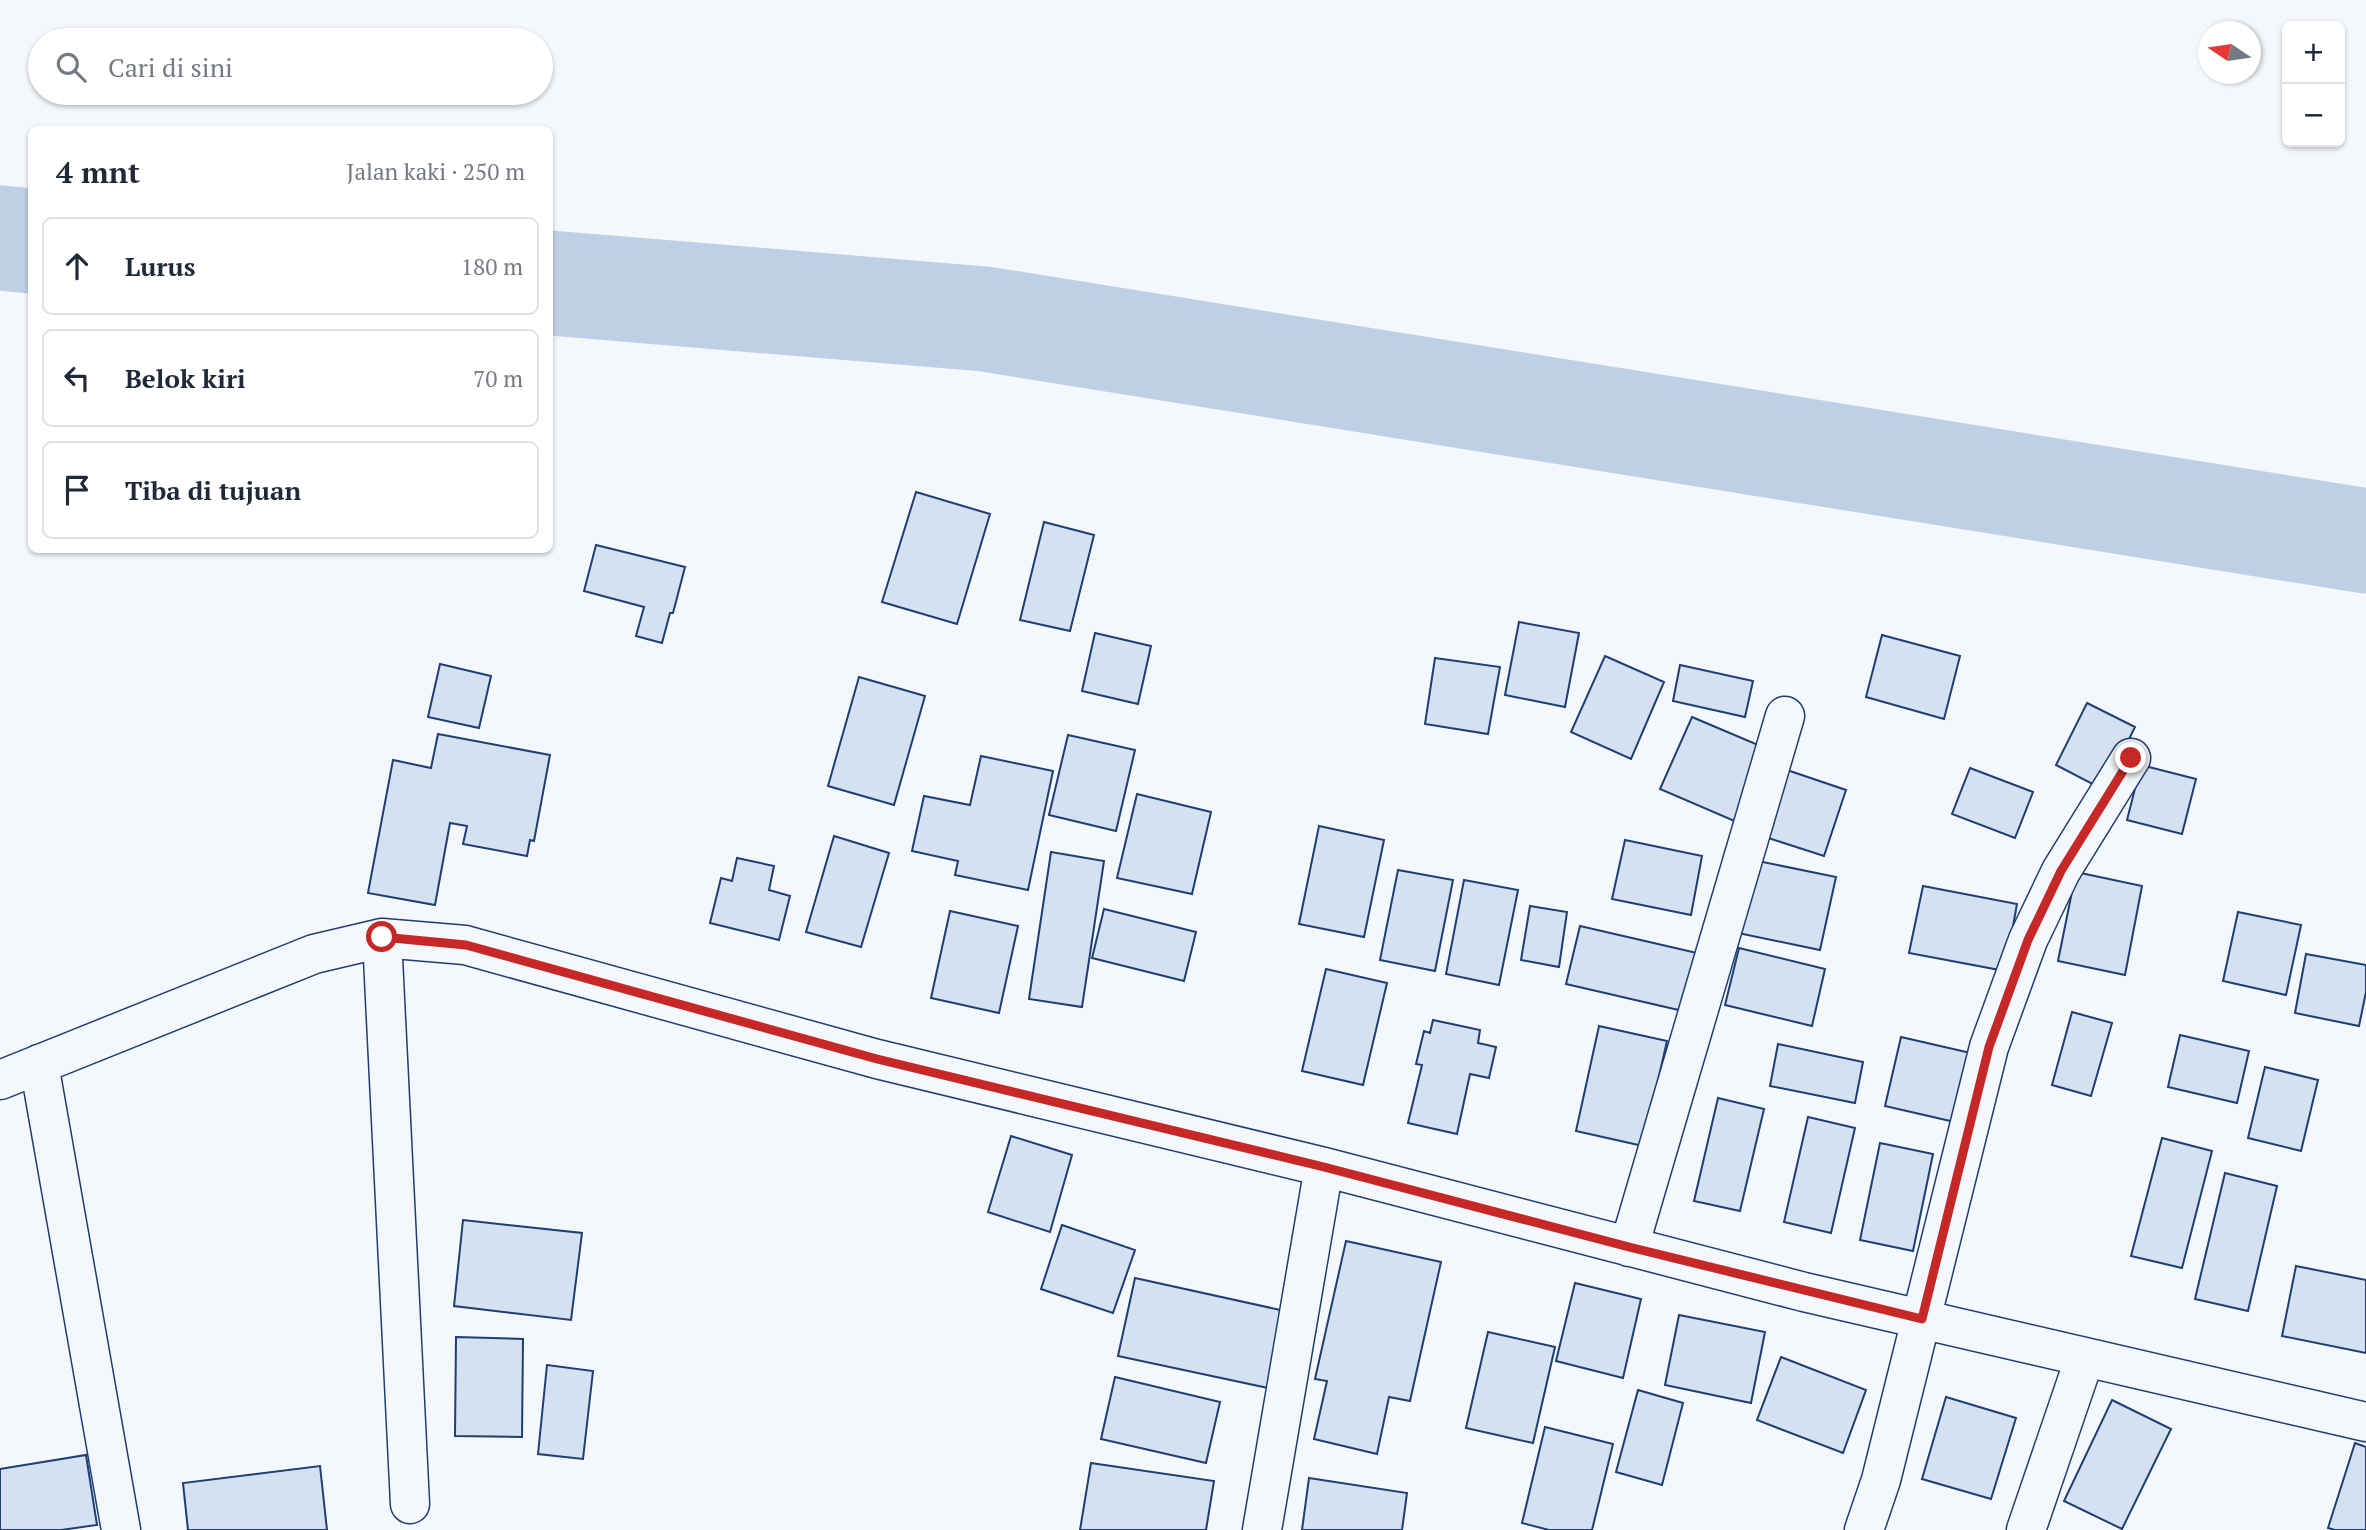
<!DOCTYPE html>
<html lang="id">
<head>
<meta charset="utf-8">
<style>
	:root { --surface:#fff; --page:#f6f6f7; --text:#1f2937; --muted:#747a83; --line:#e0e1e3 }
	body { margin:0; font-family:"PT Serif",serif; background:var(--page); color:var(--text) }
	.controls { position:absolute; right:21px; top:21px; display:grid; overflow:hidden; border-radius:10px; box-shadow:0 2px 5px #0004 }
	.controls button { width:63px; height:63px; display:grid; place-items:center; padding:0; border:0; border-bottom:2px solid var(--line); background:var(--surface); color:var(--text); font:35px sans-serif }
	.compass { position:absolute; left:2198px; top:21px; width:63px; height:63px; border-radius:50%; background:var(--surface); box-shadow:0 2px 5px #0004; rotate:283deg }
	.stop { position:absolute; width:21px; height:21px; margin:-16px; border:5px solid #c62828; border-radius:50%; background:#fff }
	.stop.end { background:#c62828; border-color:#fff; box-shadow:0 2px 7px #0008 }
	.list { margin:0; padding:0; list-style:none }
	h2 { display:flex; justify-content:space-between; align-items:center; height:91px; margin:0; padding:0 28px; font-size:30px }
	h2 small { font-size:23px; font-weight:400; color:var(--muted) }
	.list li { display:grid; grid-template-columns:46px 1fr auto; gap:21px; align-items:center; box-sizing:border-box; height:98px; margin:0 14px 14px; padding:0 14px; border:2px solid var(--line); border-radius:10px }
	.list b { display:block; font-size:26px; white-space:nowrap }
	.list em { font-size:23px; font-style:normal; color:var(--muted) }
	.icon { flex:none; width:38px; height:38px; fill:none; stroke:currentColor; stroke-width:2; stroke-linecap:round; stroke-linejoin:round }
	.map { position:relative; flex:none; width:2366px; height:1530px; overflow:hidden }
	.search { position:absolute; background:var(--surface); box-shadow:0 2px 5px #0004; left:28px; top:28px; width:525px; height:77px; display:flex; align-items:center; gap:18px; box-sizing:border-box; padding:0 24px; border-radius:38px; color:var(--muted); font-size:26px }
	.panel { position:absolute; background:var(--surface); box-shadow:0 2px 5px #0004; left:28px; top:126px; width:525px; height:427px; border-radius:10px }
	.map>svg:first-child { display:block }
</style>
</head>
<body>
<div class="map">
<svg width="2366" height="1530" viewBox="0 0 2366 1530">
	<rect width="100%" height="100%" fill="#f4f7fb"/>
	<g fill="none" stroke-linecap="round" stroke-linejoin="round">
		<!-- river -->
		<path stroke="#bed0e5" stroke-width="105" d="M0 238 32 241
			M550 283 985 319 2366 541"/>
	</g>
	<!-- building -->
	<path fill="#d5e0f0" stroke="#1d3f73" stroke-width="2" d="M916 492 990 514 957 624 882 602Z
		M1044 522 1094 535 1070 631 1020 620Z
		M596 545 685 567 673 613H670L662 643 636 636 644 607 584 591Z
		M1519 622 1579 633 1565 707 1505 695Z
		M1095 633 1151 646 1138 704 1082 691Z
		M1882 635 1960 656 1944 719 1866 697Z
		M1605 656 1664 682 1631 759 1571 732Z
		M1435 658 1500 667 1488 734 1425 724Z
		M440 664 491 676 479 728 428 717Z
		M1680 665 1753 681 1745 717 1673 701Z
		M859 677 925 696 894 805 828 786Z
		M2087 703 2135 727 2104 790 2056 765Z
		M1692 717 1770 750 1739 823 1660 789Z
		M438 734 550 755 534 841 530 840 527 856 463 844 467 826 450 823 435 905 368 893 393 760 431 768Z
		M1068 735 1135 750 1116 831 1049 815Z
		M981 756 1053 771 1028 890 955 875 958 861 912 851 924 796 970 805Z
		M2141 765 2196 779 2182 834 2127 820Z
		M1970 768 2033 792 2015 838 1952 814Z
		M1784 769 1846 790 1824 856 1762 836Z
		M1137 794 1211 812 1192 894 1117 878Z
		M1319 826 1384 840 1364 937 1299 924Z
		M834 836 889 853 861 947 806 932Z
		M1625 840 1702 856 1691 915 1612 899Z
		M1051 852 1104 861 1082 1007 1029 999Z
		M737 858 774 866 769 890 790 896 779 940 710 923 721 878 732 881Z
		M1753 860 1836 877 1820 950 1738 933Z
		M1398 870 1453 880 1435 971 1380 960Z
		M2076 872 2142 886 2125 975 2058 961Z
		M1464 880 1518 890 1499 985 1446 974Z
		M1923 886 2017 904 2005 971 1909 953Z
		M1530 906 1567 912 1559 967 1521 960Z
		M1104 909 1196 932 1184 981 1092 958Z
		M950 911 1018 926 999 1013 931 998Z
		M2238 912 2301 925 2286 995 2223 981Z
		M1580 926 1697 953 1683 1011 1566 984Z
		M1739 948 1825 969 1812 1026 1725 1005Z
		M2306 954 2366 965V992L2359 1026 2295 1013Z
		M1326 969 1387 983 1363 1085 1302 1071Z
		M2072 1012 2112 1023 2091 1096 2052 1085Z
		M1433 1020 1480 1030 1478 1043 1496 1047 1489 1078 1470 1074 1457 1134 1408 1123 1422 1065 1416 1064 1424 1031 1430 1033Z
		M1599 1026 1667 1041 1643 1146 1576 1131Z
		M2180 1035 2249 1051 2237 1103 2168 1087Z
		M1901 1037 1975 1054 1959 1123 1885 1106Z
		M1778 1044 1863 1062 1855 1103 1770 1086Z
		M2265 1067 2318 1080 2301 1151 2248 1138Z
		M1718 1098 1764 1109 1740 1211 1694 1201Z
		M1808 1117 1855 1128 1831 1233 1784 1222Z
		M1011 1136 1072 1155 1050 1232 988 1212Z
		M2162 1138 2212 1151 2182 1268 2131 1256Z
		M1880 1143 1933 1154 1913 1251 1860 1240Z
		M2225 1173 2277 1186 2248 1311 2195 1299Z
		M463 1220 582 1233 571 1320 454 1306Z
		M1062 1225 1135 1250 1113 1313 1041 1289Z
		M1346 1241 1441 1262 1410 1401 1389 1397 1377 1454 1314 1439 1327 1381 1315 1379Z
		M2296 1266 2366 1280V1353L2282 1336Z
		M1135 1278 1285 1311 1268 1388 1118 1356Z
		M1575 1283 1641 1299 1623 1378 1556 1361Z
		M1679 1315 1765 1332 1751 1403 1665 1385Z
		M1488 1332 1555 1347 1533 1443 1466 1428Z
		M456 1337 523 1339 522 1437 455 1436Z
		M1781 1357 1866 1390 1843 1453 1757 1420Z
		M547 1365 593 1371 583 1459 538 1454Z
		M1115 1377 1220 1402 1206 1463 1101 1439Z
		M1638 1390 1683 1403 1662 1485 1616 1472Z
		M1946 1397 2016 1418 1991 1499 1922 1479Z
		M2112 1400 2171 1429 2122 1529 2064 1501Z
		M1545 1427 1613 1444 1592 1530H1549L1522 1523Z
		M2355 1443 2366 1447V1530H2335L2328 1528Z
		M86 1455 97 1525 61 1530H0V1469Z
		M1091 1463 1214 1481 1206 1530H1080Z
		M320 1466 327 1530H188L183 1483Z
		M1309 1478 1407 1493 1402 1530H1302Z"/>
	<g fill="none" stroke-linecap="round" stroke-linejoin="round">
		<defs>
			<path id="minor" d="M382 938 410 1504
				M39 1064 121 1530
				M0 1080 314 954 382 938 465 945 877 1059 1324 1167 1804 1292 2366 1422
				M1629 1247 1785 716
				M1262 1530 1324 1167
				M1864 1530 1881 1480 1989 1047 2028 940 2061 871 2131 758
				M2026 1530 2085 1357"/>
		</defs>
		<!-- minor casing -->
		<use href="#minor" stroke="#1d3f73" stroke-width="41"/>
		<!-- minor -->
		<use href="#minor" stroke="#f4f7fb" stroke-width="38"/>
	</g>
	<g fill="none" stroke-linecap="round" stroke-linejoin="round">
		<!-- route -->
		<path stroke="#c62828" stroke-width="9" d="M382 937 466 945 877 1059 1324 1167 1629 1247 1922 1319 1989 1047 2028 940 2061 871 2131 758"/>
	</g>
</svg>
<div class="controls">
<button>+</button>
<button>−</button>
</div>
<svg class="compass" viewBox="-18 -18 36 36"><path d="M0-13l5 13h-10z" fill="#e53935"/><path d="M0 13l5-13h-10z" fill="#747a83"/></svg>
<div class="stop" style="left:382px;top:937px"></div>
<div class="stop end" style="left:2131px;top:758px"></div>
<div class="search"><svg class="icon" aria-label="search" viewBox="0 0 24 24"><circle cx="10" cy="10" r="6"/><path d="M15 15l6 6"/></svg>Cari di sini</div>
<section class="panel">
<h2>4 mnt<small>Jalan kaki · 250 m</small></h2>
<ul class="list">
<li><svg class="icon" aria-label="ahead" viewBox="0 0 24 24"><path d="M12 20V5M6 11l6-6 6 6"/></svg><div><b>Lurus</b></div><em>180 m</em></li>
<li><svg class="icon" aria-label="left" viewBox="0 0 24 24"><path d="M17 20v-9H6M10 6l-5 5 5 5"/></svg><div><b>Belok kiri</b></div><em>70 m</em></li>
<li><svg class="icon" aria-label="arrive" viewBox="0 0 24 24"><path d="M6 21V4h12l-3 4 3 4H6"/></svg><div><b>Tiba di tujuan</b></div></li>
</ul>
</section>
</div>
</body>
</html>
